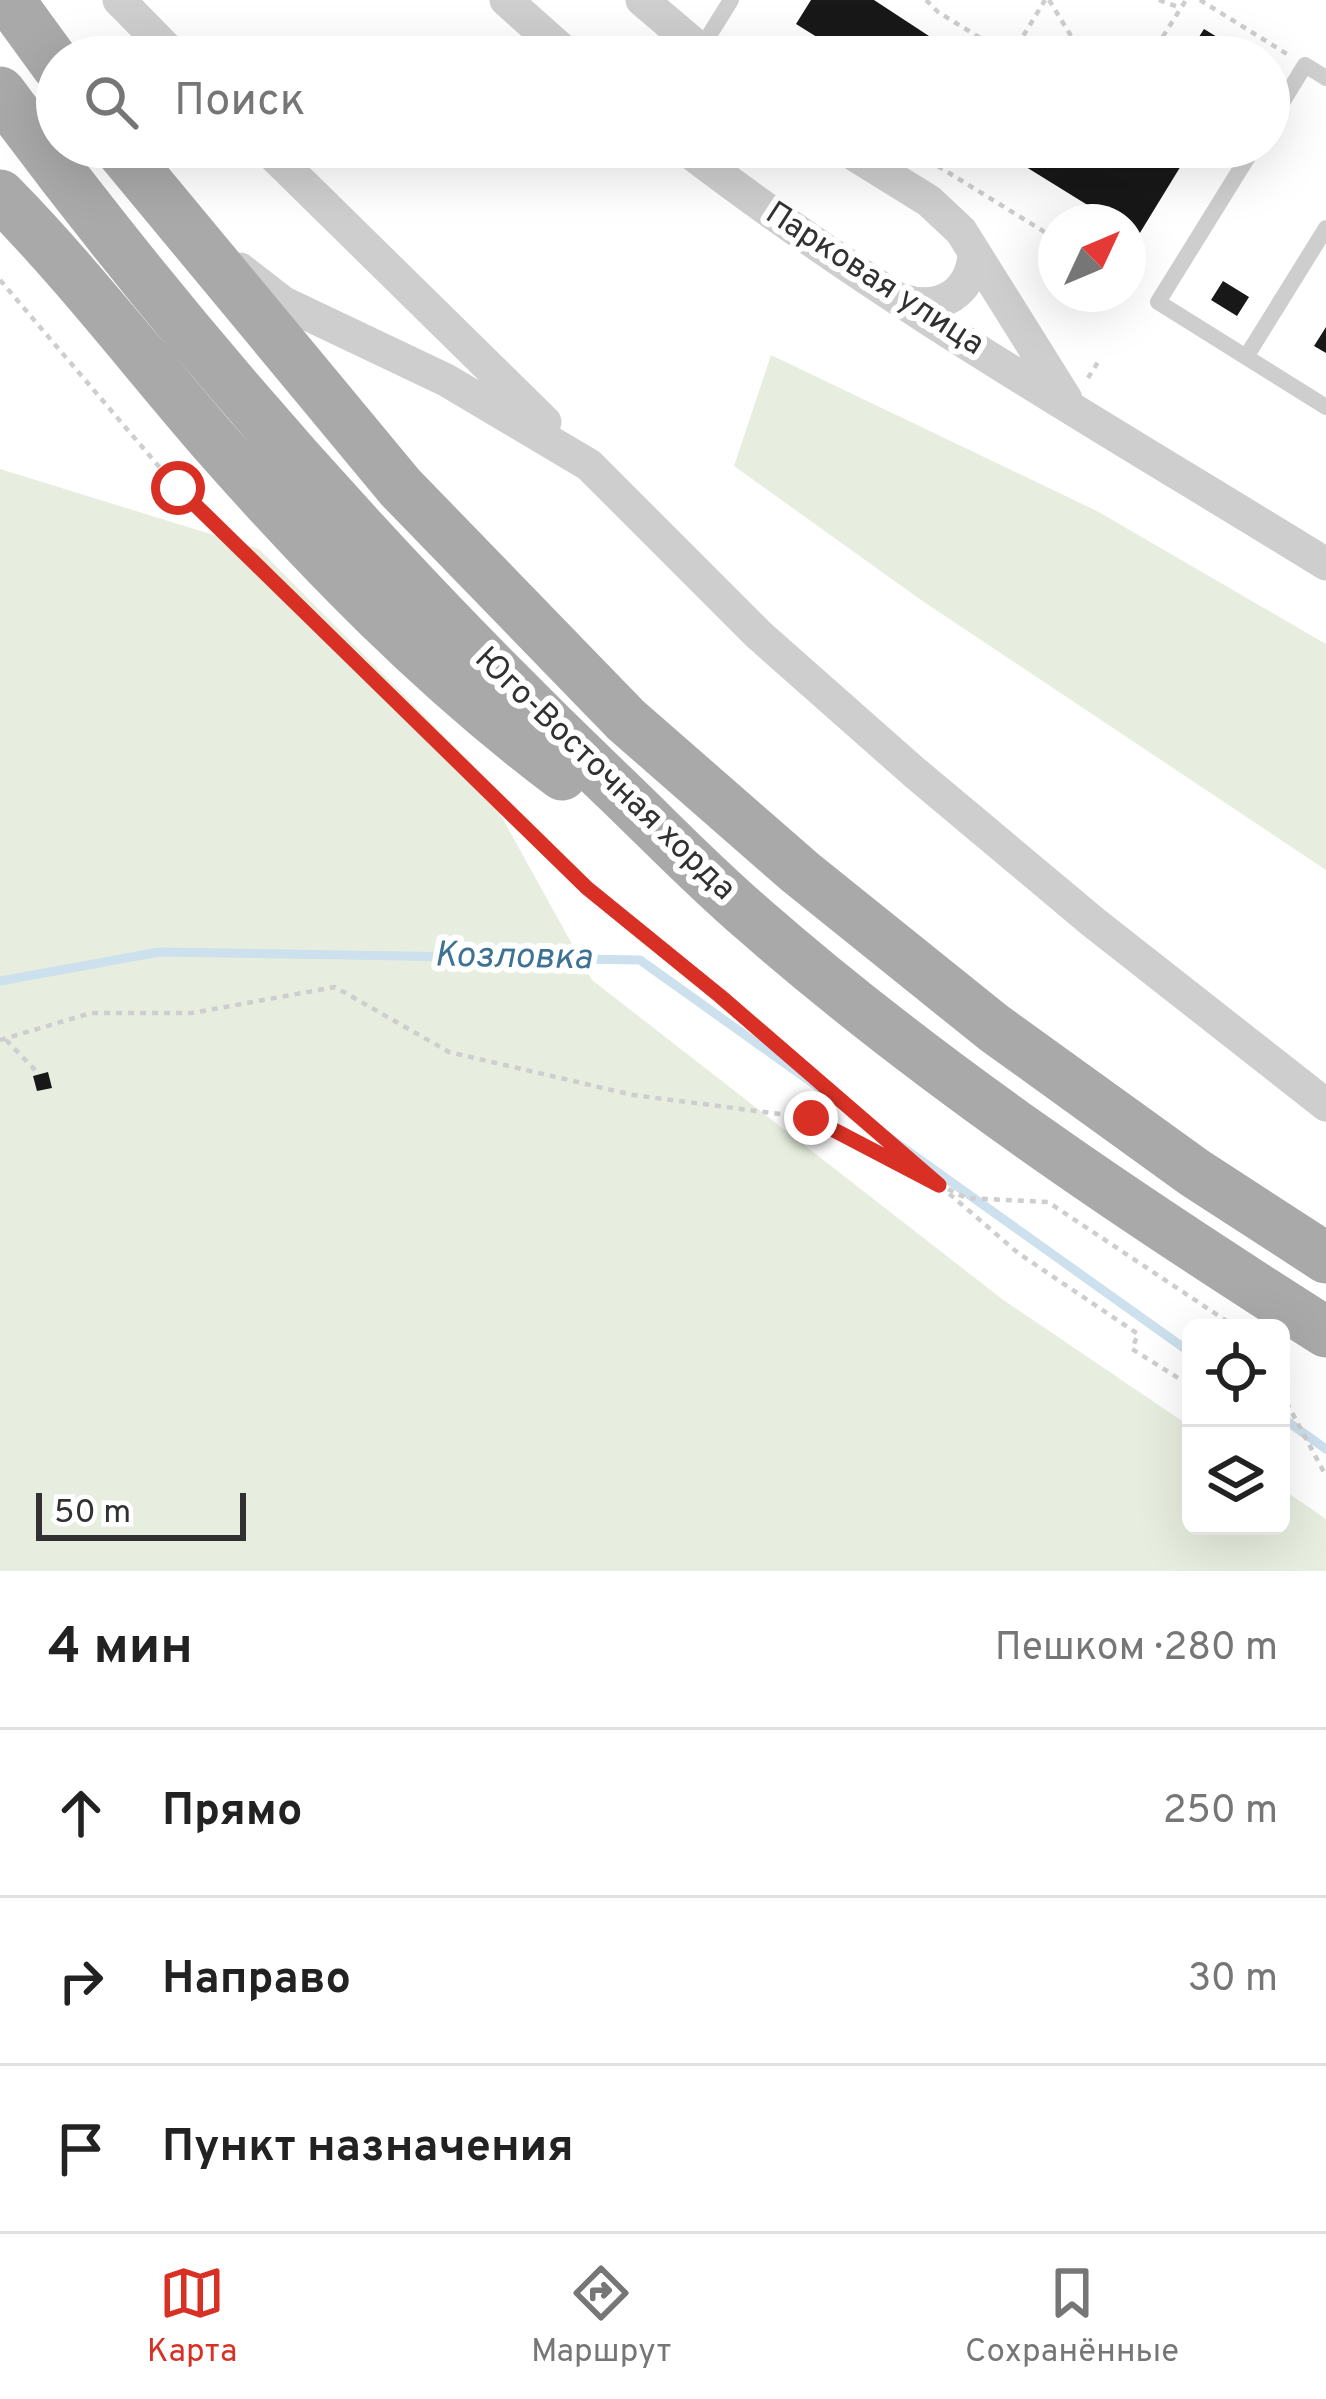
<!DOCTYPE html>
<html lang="ru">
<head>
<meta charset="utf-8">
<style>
	:root { --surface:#fff; --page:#f6f6f6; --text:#222; --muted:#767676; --line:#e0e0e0; --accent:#d93025 }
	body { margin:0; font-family:Overpass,sans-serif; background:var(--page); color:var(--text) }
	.controls { position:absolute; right:36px; bottom:36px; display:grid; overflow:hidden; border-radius:18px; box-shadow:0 12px 48px #0002 }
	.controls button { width:108px; height:108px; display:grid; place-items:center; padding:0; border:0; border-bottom:3px solid var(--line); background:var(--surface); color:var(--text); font:60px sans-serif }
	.compass { position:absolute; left:1038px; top:204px; width:108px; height:108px; border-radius:50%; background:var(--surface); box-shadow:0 12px 48px #0002; rotate:46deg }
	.scale { position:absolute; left:36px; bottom:30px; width:210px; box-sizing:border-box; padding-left:12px; border:6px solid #313131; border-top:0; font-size:33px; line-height:42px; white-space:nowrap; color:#313131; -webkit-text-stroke:9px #fff; paint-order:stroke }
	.stop { position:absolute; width:36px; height:36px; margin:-27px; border:9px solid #d93025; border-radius:50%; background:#fff }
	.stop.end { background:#d93025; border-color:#fff; box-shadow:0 3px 12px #0008 }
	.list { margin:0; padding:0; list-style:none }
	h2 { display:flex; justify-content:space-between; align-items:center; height:156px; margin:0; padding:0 48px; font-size:51px }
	h2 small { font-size:39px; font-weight:400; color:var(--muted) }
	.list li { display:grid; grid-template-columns:78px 1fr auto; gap:36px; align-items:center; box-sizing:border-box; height:168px; padding:0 48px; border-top:3px solid var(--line) }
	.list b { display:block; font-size:45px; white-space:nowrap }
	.list em { font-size:39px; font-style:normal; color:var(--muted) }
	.icon { flex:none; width:66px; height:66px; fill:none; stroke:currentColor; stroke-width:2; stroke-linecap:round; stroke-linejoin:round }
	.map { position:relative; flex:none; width:1326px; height:1571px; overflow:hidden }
	.search { position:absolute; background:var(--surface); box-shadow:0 12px 48px #0002; left:36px; right:36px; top:36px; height:132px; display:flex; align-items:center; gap:30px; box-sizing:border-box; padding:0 42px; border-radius:66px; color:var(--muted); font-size:45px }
	.sheet { height:660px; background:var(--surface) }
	nav { display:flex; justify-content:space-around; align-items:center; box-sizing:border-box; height:168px; border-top:3px solid var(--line); background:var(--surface); font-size:33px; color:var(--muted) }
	nav a { display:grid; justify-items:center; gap:6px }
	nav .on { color:var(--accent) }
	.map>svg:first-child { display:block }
</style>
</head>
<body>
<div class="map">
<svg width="1326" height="1571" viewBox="0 0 1326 1571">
	<rect width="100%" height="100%" fill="#fff"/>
	<!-- green -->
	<path fill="#e7eedf" d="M771 355 1097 511 1326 644V870L921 600 734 466Z
		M0 469 259 549 473 765 592 980 1002 1299 1191 1427V1526H1281V1488L1326 1519V1571H0Z"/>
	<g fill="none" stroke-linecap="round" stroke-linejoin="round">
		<!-- stream -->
		<path stroke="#cce0ed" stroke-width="9" d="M0 981 159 952 640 960 1191 1353
			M1281 1417 1326 1449"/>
	</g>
	<!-- building -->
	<path fill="#181818" d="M811 0H874L961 57H849L796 24Z
		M1204 29 1250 57H1186Z
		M994 147H1107L1124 158 1130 147H1190V151L1138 236 1128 230V222H1115Z
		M1223 281 1249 297 1237 316 1211 300Z
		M1326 327V353L1314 346Z
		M48 1072 52 1088 37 1091 33 1076Z"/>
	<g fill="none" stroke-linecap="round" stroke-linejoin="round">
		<!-- path -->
		<path stroke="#cecece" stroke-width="4.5" stroke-dasharray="6 6" stroke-linecap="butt" d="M926 0 938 12 1011 57
			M1049 0 1084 57
			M1159 0 1181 8
			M1200 0 1287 54
			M736 41 762 57
			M1011 56 1045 0
			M1150 57 1186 0
			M907 147 1056 239
			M0 280 178 489 587 888 720 996 1018 1253 1138 1334 1132 1349 1191 1386
			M1088 378 1098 362
			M0 1040 91 1013H192L335 987 449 1052 633 1095 811 1118 927 1179
			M6 1040 36 1071
			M948 1189 966 1198 1048 1202 1237 1328
			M1281 1392 1326 1476"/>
		<!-- lane -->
		<path stroke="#cecece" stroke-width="16" d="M700 50 731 0
			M1269 124 1305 65 1326 78
			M1254 147 1158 302 1326 407
			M1246 357 1326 228"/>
		<!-- street -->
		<path stroke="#cecece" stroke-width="33" d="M119 0 175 57
			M506 0 570 57
			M642 0 709 57
			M265 147 545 422
			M683 147C885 303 1109 430 1326 564
			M842 147 929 201 961 231 1066 399
			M240 269 284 303 446 380 589 465 759 635 914 772 1093 922 1326 1105
			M906 301C941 311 970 293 974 256"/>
		<!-- primary -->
		<path stroke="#a9a9a9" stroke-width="51" d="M9 0 57 66
			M0 92C184 341 389 572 613 786 659 830 704 877 753 919 929 1073 1129 1207 1326 1332
			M118 147 400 487 626 720 800 872 994 1028 1195 1173 1326 1258
			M0 195C75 271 141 357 211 438 318 560 432 677 562 775"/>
	</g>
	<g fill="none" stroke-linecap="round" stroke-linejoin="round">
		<!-- route -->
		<path stroke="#d93025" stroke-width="15" d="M178 488 587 888 720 996 939 1185 811 1118"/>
	</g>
	<g text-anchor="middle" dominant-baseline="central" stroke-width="12" stroke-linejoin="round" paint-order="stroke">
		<!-- street labels -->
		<g font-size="33" fill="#313131" stroke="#fff">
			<text transform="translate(874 280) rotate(33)">Парковая улица</text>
			<text transform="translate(604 775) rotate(44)">Юго-Восточная хорда</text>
		</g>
		<!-- water labels -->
		<g font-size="36" font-style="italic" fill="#3d7295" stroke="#fff">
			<text transform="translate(513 958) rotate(1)">Козловка</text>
		</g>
	</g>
</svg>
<div class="controls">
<button><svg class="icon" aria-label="locate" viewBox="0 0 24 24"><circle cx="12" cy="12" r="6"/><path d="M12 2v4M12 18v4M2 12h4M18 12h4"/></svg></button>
<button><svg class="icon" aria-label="layers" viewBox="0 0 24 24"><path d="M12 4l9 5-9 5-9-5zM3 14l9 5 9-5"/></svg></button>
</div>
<svg class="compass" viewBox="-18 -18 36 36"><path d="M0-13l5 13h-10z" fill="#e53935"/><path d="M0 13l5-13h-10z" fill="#767676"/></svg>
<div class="scale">50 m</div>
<div class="stop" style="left:178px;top:488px"></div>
<div class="stop end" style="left:811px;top:1118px"></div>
<div class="search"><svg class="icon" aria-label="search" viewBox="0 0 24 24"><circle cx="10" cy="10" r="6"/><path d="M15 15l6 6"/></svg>Поиск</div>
</div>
<section class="sheet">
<h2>4 мин<small>Пешком · 280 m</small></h2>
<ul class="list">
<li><svg class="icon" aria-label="ahead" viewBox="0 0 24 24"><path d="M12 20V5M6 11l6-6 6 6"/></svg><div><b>Прямо</b></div><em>250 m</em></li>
<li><svg class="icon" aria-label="right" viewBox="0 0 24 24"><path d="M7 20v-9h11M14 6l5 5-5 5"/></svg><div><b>Направо</b></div><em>30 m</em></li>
<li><svg class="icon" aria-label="arrive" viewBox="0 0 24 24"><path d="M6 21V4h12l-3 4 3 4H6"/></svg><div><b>Пункт назначения</b></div></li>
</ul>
</section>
<nav>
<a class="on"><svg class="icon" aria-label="map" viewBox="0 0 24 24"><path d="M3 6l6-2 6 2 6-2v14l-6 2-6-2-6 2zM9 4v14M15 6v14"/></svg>Карта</a>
<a><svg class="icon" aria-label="directions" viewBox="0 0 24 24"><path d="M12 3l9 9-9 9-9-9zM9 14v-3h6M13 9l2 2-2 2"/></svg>Маршрут</a>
<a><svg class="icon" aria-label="saved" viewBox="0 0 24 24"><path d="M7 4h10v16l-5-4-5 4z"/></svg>Сохранённые</a>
</nav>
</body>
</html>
